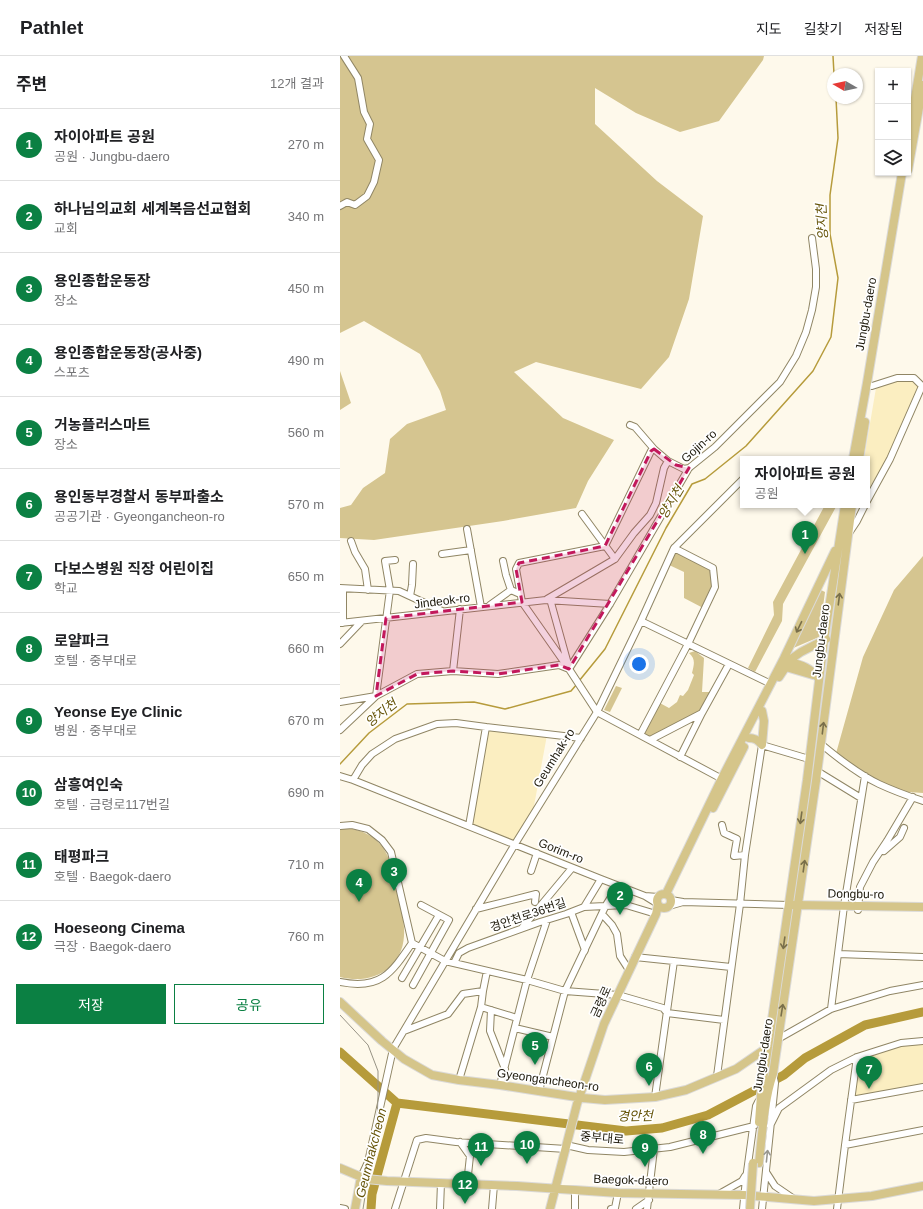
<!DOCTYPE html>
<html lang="ko">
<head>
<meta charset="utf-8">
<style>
	:root { --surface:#fff; --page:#f6f6f6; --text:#202124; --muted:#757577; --line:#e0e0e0; --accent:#0b8043 }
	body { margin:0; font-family:Helvetica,"Noto Sans KR",sans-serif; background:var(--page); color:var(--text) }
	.controls { position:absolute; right:12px; top:12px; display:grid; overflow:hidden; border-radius:0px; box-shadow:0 1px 3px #0004 }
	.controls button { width:36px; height:36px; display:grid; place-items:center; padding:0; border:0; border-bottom:1px solid var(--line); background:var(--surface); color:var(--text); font:20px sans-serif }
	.compass { position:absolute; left:487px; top:12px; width:36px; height:36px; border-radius:50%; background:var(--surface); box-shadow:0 1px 3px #0004; rotate:279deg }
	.you { position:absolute; left:299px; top:608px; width:14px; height:14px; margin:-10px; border:3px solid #fff; border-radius:50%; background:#1a73e8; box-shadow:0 0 0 6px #1a73e833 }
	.badge { display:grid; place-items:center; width:26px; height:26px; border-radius:50%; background:var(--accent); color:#fff; font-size:13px; font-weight:700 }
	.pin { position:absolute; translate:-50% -33px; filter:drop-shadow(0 1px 2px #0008) }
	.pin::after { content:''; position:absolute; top:21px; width:14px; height:12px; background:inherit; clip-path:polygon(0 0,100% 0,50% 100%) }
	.popup { position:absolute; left:400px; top:400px; width:130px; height:52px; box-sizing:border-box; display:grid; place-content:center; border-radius:0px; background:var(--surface); filter:drop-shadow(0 1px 3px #0005); font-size:13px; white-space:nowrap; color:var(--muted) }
	.popup b { font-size:15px; color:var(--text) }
	.popup::after { content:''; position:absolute; left:50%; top:100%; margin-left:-8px; border:8px solid transparent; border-top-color:var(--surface) }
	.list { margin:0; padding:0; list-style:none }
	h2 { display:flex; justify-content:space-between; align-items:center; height:52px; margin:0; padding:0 16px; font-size:17px }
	h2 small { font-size:13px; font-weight:400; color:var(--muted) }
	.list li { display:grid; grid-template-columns:26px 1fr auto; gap:12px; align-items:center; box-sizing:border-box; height:72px; padding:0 16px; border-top:1px solid var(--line) }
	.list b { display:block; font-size:15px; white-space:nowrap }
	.list p { margin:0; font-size:13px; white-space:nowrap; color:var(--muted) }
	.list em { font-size:13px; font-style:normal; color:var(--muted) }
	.actions { display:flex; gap:8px; padding:12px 16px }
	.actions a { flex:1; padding:9px 0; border:1px solid var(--accent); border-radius:0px; text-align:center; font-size:14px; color:var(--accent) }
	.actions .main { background:var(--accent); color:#fff }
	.icon { flex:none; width:22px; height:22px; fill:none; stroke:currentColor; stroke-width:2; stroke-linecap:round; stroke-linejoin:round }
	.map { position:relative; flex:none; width:583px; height:1153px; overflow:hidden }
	header { display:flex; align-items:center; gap:24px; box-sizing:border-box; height:56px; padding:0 20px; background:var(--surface); border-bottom:1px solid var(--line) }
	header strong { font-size:19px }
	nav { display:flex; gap:22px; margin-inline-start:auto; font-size:14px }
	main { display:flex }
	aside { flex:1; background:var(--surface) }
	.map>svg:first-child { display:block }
</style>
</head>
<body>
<header>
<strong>Pathlet</strong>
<nav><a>지도</a><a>길찾기</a><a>저장됨</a></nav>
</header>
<main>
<aside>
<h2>주변<small>12개 결과</small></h2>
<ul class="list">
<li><span class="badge">1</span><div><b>자이아파트 공원</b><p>공원 · Jungbu-daero</p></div><em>270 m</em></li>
<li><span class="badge">2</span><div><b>하나님의교회 세계복음선교협회</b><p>교회</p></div><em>340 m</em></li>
<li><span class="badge">3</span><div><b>용인종합운동장</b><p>장소</p></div><em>450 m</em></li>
<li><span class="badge">4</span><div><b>용인종합운동장(공사중)</b><p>스포츠</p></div><em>490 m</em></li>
<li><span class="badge">5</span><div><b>거농플러스마트</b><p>장소</p></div><em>560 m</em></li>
<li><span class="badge">6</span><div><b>용인동부경찰서 동부파출소</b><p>공공기관 · Gyeongancheon-ro</p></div><em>570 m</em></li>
<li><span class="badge">7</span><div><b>다보스병원 직장 어린이집</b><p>학교</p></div><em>650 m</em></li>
<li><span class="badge">8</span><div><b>로얄파크</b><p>호텔 · 중부대로</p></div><em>660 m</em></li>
<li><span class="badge">9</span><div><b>Yeonse Eye Clinic</b><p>병원 · 중부대로</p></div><em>670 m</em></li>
<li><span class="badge">10</span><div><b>삼흥여인숙</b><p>호텔 · 금령로117번길</p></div><em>690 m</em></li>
<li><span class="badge">11</span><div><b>태평파크</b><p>호텔 · Baegok-daero</p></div><em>710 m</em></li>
<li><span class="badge">12</span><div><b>Hoeseong Cinema</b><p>극장 · Baegok-daero</p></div><em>760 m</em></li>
</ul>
<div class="actions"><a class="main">저장</a><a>공유</a></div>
</aside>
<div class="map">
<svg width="583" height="1153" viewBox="0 0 583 1153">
	<rect width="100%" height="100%" fill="#fef9eb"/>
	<!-- built -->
	<path fill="#fbeec1" d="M556 325 573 326 579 331 548 402 528 434H527V403H524L536 332Z
		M146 671 207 679 192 761 175 788 129 770Z
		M583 985V1031L511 1044 517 1001Z"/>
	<!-- green -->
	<path fill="#d5c590" d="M0 0H424L423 4 379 65 340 76 296 57 255 32V68L317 125 363 160 349 243 329 301 301 333 196 306 174 316 223 362 274 384 248 425 236 452 163 465 34 484 0 482V452L11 449 23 432 45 417 50 383 67 368 106 354 100 335 80 298 24 265 0 277Z
		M0 315 11 347 0 354Z
		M485 449H497L443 548 442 565 415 616 408 612 434 559 433 546Z
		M334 492 373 512 375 531 365 553 344 542V516L327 508Z
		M583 500V737L554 735 495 701 523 601 554 534Z
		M481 534 485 536 479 581 451 593Z
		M355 595 364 602 362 636H373L362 657 310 684 300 679 318 646 329 652 337 646 340 639 343 640 348 634 354 619 352 617C354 609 356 603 349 597Z
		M276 630 282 632 270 656 264 654Z
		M6 772C20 774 29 777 39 787 51 799 53 818 57 835 60 849 65 865 64 880 62 914 31 929 0 921V773Z"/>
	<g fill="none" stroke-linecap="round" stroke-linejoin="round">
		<!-- stream -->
		<path stroke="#b69b3b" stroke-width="1.5" d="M493 0 494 18
			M239 625 265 593 326 472 352 428 365 423 406 390 473 315 491 281 498 222 490 178V139L498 82 496 42
			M0 708 29 677 67 648 134 646 165 653 231 635 237 628"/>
		<!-- river -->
		<path stroke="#b69b3b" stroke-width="9" d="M0 996 57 1047 286 1075 322 1072 368 1059 444 1019 465 1002 525 969 583 956
			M31 1153 32 1138 57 1047"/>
		<defs>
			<path id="minor" d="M0 150 7 146 15 149 27 140 34 126 39 104 27 83 30 68 24 56 18 22 4 0
				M290 369 295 371 314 393
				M328 405 314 393 311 395 265 490 179 507 176 513 182 546 229 613 257 656 384 724
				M527 445 550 403 582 330 574 322H557L532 330
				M242 458 275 503
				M127 473 141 551
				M509 477 517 465 525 449
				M11 485 15 496 25 513 28 534
				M102 498 131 494
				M163 505 166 519 171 534
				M0 532 59 535 102 555
				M3 533V567
				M70 540 72 529 73 508
				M207 543 275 503 294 477 310 459 316 447 324 412 328 405 344 413 349 412
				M210 543 228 608
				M150 549 171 534 180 538
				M301 565 431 628
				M0 567 206 544 270 548
				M0 588 22 565
				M229 613 270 548 349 412 375 391 440 326 456 300 466 276 472 254 476 231V213L472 182
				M113 615 120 553
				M0 646 36 640 50 534 45 505 55 504
				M362 657 389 608
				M0 674 36 640 77 618 113 615 158 618 219 609 229 613
				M300 679 348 588 375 531 373 512 334 492
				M310 684 362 657 340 701
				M481 688C499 703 518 718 539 728 554 735 568 740 583 745
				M477 715 521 742
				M0 720 13 724 261 823 305 840
				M13 724 22 709 32 698 55 683 97 668 116 667 146 671
				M382 769 384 777 397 783 394 800 405 799
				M0 770 12 769 28 773 42 784 51 796 72 887C51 918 40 934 0 926
				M129 770 146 671 241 682
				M544 795 560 781 564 772
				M191 815 197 797
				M343 846 449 849
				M318 848 305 840 318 841
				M329 850 343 846 331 844
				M244 851 286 849 316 858
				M136 853 196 838 195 846
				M518 854 520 831 533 806 547 785 573 741
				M231 856 245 894 244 896
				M262 858 272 869 277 878 280 900 289 914
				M182 872 232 812
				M72 887 105 905 187 924 225 935 278 939 323 952 327 957 384 964
				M498 898 583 901
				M295 901 391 911
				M114 907 119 897 128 892 200 866 226 858 244 851 261 823
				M62 922 99 859
				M73 929 109 864 81 849
				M143 935 147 915
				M491 953 504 850 525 720
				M151 954 150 975 165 1013
				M175 972 213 981
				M64 975 108 958 123 938 143 935 141 951 177 962
				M438 983 491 953 550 935 583 929
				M377 1020 400 848 405 799 422 689 469 703
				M119 1024 141 951
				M160 1029 187 924 207 864
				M199 1035 225 935 266 849 278 830
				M315 1041 334 905
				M511 1044 583 1031
				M430 1070 439 1052 491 1014 517 1001 561 987 583 985
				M120 1086 130 1100 127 1128
				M226 1089 248 1094 284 1096 330 1091 414 1070
				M505 1089 517 1001
				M426 1116 435 1130 454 1143
				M21 1121 28 1106 53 993 175 788 257 656 301 565 334 492 403 423
				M235 1134V1153
				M379 1138 402 1125 405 1120
				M0 1152 5 1153
				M55 1153 77 1084 86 1082 116 1086 226 1093
				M100 1153 101 1127
				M152 1153 154 1129
				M271 1153 275 1152 278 1137
				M296 1153 309 1144
				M307 1153 314 1093
				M403 1153 406 1123 416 1050 418 1046
				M422 1153 435 1027 433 1018
				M497 1153 505 1089 583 1074"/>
			<path id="major" d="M570 72 582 0
				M568 114 583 29
				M513 403 527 327 562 117
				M519 403 525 366
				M449 606C462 609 471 612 479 623
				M446 611 473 619
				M439 621 451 603 461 596 486 583
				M409 682C415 682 418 684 422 689L424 665 422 655
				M373 752 404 691
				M317 845a7 7 0 1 1 14 0a7 7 0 1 1-14 0Z
				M326 838 382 722 444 602 495 495
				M454 849 583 851
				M0 946 42 985 64 1003 92 1019 119 1024 160 1029 243 1042 265 1044 299 1042 315 1041 346 1034 396 1013 428 991
				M419 1066 421 1039 467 724 484 584 505 449
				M419 1107C422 1080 424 1044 433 1018L476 725 512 449
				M0 1112 26 1123 47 1125 177 1130 278 1137 404 1139 474 1145 532 1140 583 1130
				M15 1153 21 1121
				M210 1153 237 1048 264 968 316 858 318 849"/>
		</defs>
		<!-- minor casing -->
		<use href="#minor" stroke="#908665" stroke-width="8"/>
		<!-- major casing -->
		<use href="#major" stroke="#dbdad8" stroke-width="10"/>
		<!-- minor -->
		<use href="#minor" stroke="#fff" stroke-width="6"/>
		<!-- major -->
		<use href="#major" stroke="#d5c58a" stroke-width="8"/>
		<!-- tram -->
		<path stroke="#979385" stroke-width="1" d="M0 959 28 989 38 1015V1040L37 1066 23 1153"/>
		<defs>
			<path id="major-bridge" d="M410 1153 413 1107"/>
		</defs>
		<!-- major-bridge casing -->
		<use href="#major-bridge" stroke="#dbdad8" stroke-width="10" stroke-linecap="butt"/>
		<!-- major-bridge -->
		<use href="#major-bridge" stroke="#d5c58a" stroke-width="8"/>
	</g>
	<!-- one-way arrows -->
	<defs><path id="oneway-shaft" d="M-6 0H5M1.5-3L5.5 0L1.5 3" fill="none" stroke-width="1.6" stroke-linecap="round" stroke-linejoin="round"/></defs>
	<g stroke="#796f4a">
		<use href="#oneway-shaft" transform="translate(499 543) rotate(-83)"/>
		<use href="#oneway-shaft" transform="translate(459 571) rotate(116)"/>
		<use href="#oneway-shaft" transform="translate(483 672) rotate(-83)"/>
		<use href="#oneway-shaft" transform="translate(461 762) rotate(98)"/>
		<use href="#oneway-shaft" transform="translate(464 810) rotate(-82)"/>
		<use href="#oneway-shaft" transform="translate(444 887) rotate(98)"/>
		<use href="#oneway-shaft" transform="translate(442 954) rotate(-81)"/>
	</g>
	<use stroke="#999891" href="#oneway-shaft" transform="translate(427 1100) rotate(-84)"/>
	<!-- marked area -->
	<path fill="#c2185b" fill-opacity="0.2" stroke="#c2185b" stroke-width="3" stroke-dasharray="8 5" stroke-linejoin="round" d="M314 393 336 409 349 412 229 613 219 609 158 618 113 615 77 618 36 640 46 562 182 546 176 513 179 507 265 490 311 395Z"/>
	<g text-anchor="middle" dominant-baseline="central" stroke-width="3.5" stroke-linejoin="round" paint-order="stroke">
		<!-- street labels -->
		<g font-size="12" fill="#1d190b" stroke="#fff">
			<text transform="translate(526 258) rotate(-80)">Jungbu-daero</text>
			<text transform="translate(359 390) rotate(-42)">Gojin-ro</text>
			<text transform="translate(102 545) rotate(-7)">Jindeok-ro</text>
			<text transform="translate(481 585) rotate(-83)">Jungbu-daero</text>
			<text transform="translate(214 702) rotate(-58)">Geumhak-ro</text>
			<text transform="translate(221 795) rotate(22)">Gorim-ro</text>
			<text transform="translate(516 838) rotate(1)">Dongbu-ro</text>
			<text transform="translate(188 859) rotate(-19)">경안천로36번길</text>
			<text transform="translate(261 946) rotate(-66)">금령로</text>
			<text transform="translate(423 999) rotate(-81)">Jungbu-daero</text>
			<text transform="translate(208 1024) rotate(8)">Gyeongancheon-ro</text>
			<text transform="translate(262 1082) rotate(5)">중부대로</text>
			<text transform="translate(291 1124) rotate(2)">Baegok-daero</text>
		</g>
		<!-- water labels -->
		<g font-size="13" font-style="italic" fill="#655307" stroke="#fff">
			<text transform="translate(482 166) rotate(-93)">양지천</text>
			<text transform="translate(331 446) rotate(-59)">양지천</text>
			<text transform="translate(41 657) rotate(-38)">양지천</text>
			<text transform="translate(295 1060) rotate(-1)">경안천</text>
			<text transform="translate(31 1097) rotate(-76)">Geumhakcheon</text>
		</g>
	</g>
</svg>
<div class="controls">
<button>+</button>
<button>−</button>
<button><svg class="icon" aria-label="layers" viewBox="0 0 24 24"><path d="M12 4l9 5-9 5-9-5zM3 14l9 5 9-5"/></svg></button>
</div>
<svg class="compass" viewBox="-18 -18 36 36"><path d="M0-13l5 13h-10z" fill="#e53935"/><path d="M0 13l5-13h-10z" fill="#757577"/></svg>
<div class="you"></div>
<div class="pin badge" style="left:465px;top:498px">1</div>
<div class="popup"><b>자이아파트 공원</b>공원</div>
<div class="pin badge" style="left:280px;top:859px">2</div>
<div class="pin badge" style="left:54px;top:835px">3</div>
<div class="pin badge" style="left:19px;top:846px">4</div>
<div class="pin badge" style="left:195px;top:1009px">5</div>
<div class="pin badge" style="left:309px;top:1030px">6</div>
<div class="pin badge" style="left:529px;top:1033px">7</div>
<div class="pin badge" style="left:363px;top:1098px">8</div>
<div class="pin badge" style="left:305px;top:1111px">9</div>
<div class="pin badge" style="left:187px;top:1108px">10</div>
<div class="pin badge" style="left:141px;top:1110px">11</div>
<div class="pin badge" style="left:125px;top:1148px">12</div>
</div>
</main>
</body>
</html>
